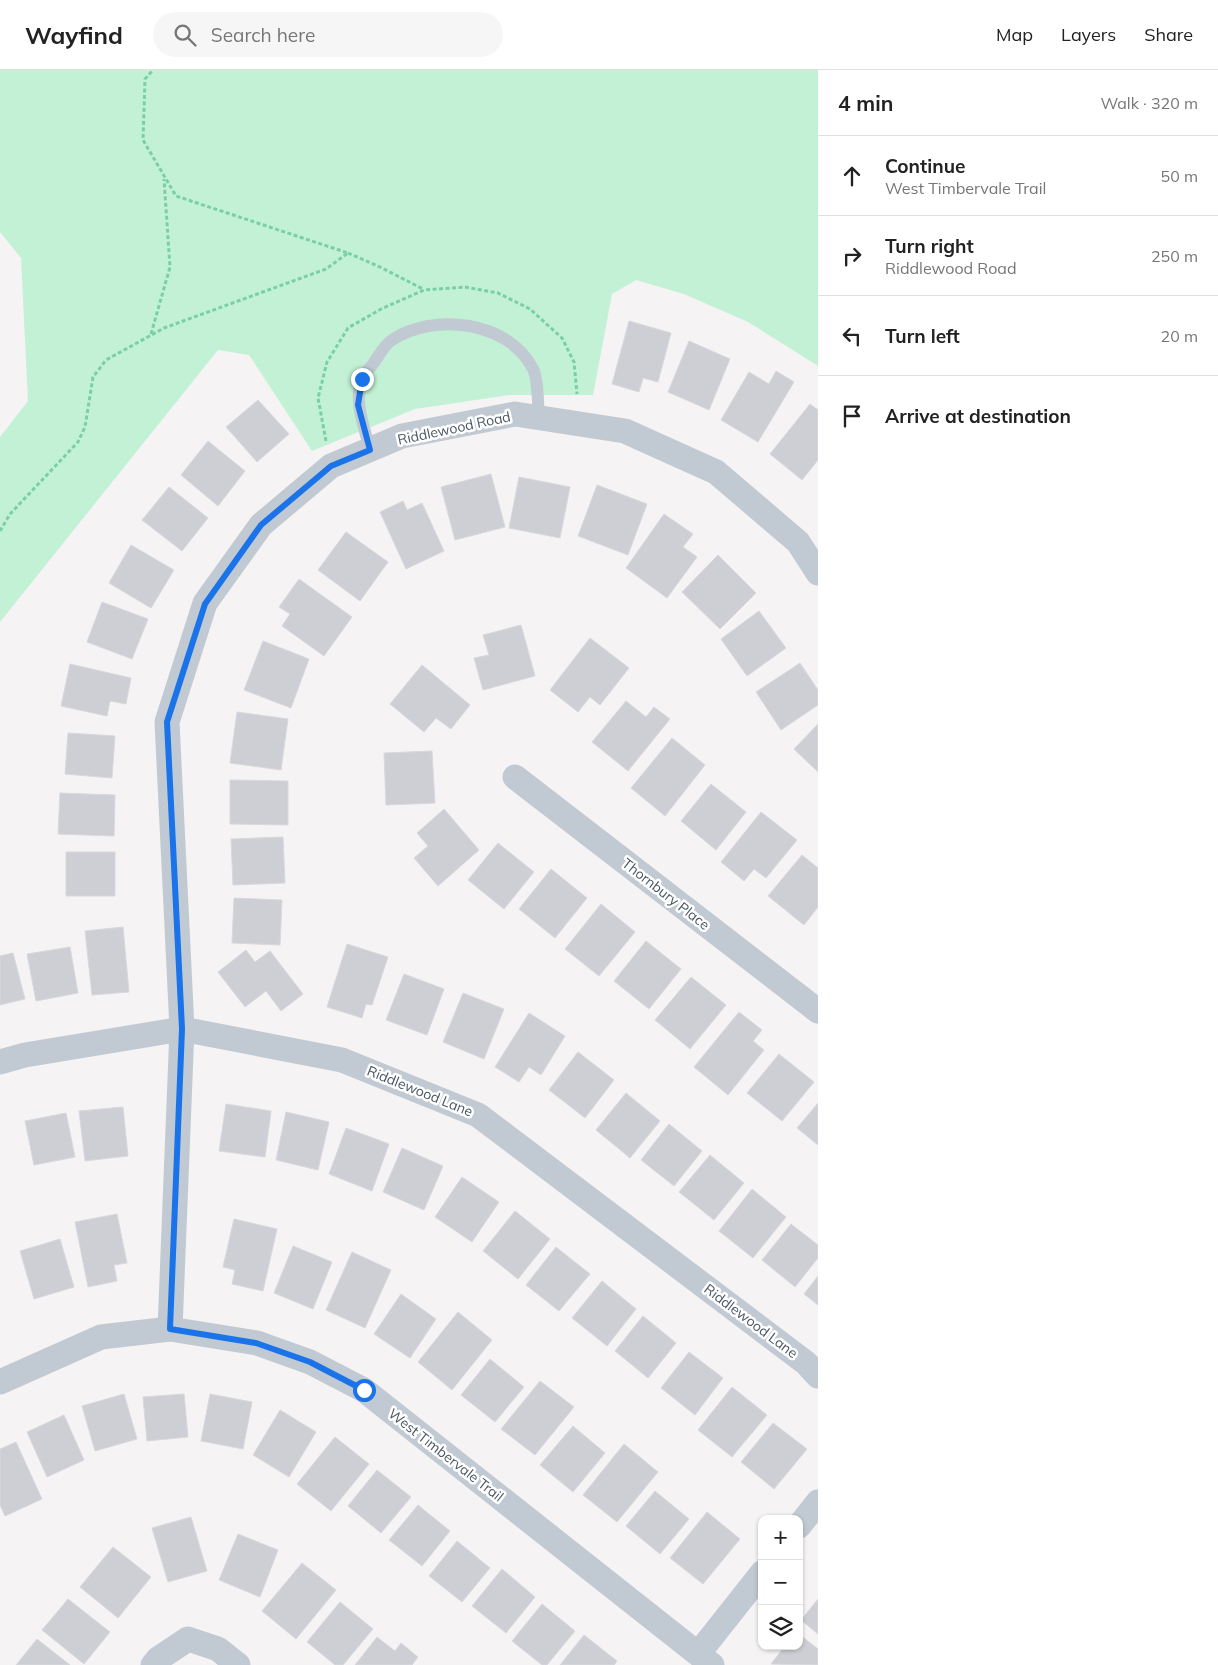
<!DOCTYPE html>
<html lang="en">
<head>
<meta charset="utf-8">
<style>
	:root { --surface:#fff; --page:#f6f6f6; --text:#222; --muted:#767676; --line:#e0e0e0 }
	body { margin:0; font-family:Mulish,sans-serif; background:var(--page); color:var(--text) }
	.controls { position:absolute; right:15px; bottom:15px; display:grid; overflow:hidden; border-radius:10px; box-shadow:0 1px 4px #0004 }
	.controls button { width:45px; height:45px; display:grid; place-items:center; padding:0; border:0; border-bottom:1px solid var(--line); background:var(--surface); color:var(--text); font:25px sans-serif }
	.stop { position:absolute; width:15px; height:15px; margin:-11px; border:4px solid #1a73e8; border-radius:50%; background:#fff }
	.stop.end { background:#1a73e8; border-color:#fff; box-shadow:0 1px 5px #0008 }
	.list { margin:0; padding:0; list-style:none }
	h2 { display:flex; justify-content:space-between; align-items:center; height:65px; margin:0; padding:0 20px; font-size:21px }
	h2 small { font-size:16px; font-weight:400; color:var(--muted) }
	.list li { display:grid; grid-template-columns:32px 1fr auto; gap:15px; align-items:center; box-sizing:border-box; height:80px; padding:0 20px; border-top:1px solid var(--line) }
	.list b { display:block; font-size:19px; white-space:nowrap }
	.list p { margin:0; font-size:16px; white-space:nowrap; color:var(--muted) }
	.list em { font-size:16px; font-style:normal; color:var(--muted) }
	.icon { flex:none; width:28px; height:28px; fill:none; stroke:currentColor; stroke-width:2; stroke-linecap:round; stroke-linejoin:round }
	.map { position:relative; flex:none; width:818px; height:1595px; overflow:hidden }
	header { display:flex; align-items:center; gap:30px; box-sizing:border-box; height:70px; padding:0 25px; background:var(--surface); border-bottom:1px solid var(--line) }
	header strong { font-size:24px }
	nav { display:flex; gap:28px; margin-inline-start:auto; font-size:18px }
	.search { width:350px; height:45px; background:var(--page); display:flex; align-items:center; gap:12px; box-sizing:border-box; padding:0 18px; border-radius:28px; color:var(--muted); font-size:19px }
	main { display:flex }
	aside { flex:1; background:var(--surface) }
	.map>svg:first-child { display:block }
</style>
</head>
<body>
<header>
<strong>Wayfind</strong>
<div class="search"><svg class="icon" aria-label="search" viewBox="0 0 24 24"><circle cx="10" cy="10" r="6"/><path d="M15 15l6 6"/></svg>Search here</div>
<nav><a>Map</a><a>Layers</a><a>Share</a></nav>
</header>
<main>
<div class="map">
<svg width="818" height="1595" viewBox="0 0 818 1595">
	<rect width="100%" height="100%" fill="#f5f3f3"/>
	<!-- green -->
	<path fill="#c3f1d5" d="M0 0H818V296L748 252 684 224 636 210 612 224 593 325H509L415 339 312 381 249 285 218 280 0 552V367L28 331 21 188 0 162Z"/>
	<!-- building -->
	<path fill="#cdcfd5" stroke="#d7d9de" d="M629 251 671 263 658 312 643 308 639 322 612 314Z
		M689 271 730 289 709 340 668 322Z
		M776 301 794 312 758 372 721 350 749 302 769 314Z
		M258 330 289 364 257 392 226 357Z
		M810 334 818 340V390L802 410 770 384Z
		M208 371 245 401 218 436 181 405Z
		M491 404 505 457 455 470 441 417Z
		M519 407 570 417 560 468 509 458Z
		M597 415 647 434 628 485 578 466Z
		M169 417 208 448 182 481 142 450Z
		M403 431 407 440 422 433 444 481 406 499 380 442Z
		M664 444 693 464 683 477 697 487 667 528 626 498Z
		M346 462 388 492 360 531 318 500Z
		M131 475 174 500 151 538 109 513Z
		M718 485 756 523 720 559 682 522Z
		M299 509 352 547 324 586 282 556 290 544 279 537Z
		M102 532 148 549 132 589 87 572Z
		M759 541 786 578 747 606 721 569Z
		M521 555 535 606 483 620 474 588 489 585 483 565Z
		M590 568 629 598 600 635 590 627 578 642 550 620Z
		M263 571 309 589 291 638 244 620Z
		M800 593 818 620V635L781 660 756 622Z
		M70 594 131 608 126 634 110 631 107 646 61 636Z
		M422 595 470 635 451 659 436 648 424 662 390 634Z
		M626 631 646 647 654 637 670 649 628 701 592 672Z
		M237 642 288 649 281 700 230 693Z
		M818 654V702L794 679Z
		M68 663 115 666 112 708 65 704Z
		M672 668 705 695 665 746 631 718Z
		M432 681 435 733 386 735 384 683Z
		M230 710 288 711V755L230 754Z
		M711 714 746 742 716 780 681 751Z
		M60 723 115 725 114 766 58 764Z
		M444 739 479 780 438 816 414 788 428 776 417 763Z
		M761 742 797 770 766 808 754 799 744 811 721 792Z
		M283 767 285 813 233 815 231 769Z
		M498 773 534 802 504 839 468 810Z
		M66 782H115V826H66Z
		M802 785 818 798V837L804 855 768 826Z
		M551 799 587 828 555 868 519 839Z
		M234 828 282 830 280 875 232 873Z
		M601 834 635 862 599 906 565 879Z
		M123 857 129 922 92 925 85 861Z
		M646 871 681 899 649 939 614 911Z
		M347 874 388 887 372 935 366 934 362 948 327 937Z
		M70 877 78 923 36 931 27 884Z
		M246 880 255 892 270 881 303 924 281 941 266 921 245 937 218 902Z
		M13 883 25 929 0 935V886Z
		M404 904 444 919 427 965 386 950Z
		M691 907 726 935 690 979 655 950Z
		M463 923 504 939 484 989 443 972Z
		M739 942 762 960 753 971 764 980 728 1025 694 997Z
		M529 943 565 966 541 1005 529 997 519 1012 495 997Z
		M578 982 614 1010 585 1048 549 1020Z
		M779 984 814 1012 782 1051 747 1023Z
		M626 1023 660 1051 630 1088 596 1060Z
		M818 1033V1075L797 1058Z
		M226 1034 271 1041 265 1087 219 1081Z
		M123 1037 128 1086 85 1091 79 1041Z
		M286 1042 329 1052 318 1100 276 1090Z
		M66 1043 75 1087 34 1095 25 1051Z
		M669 1054 702 1081 674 1116 641 1090Z
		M346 1058 389 1074 372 1121 329 1104Z
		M402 1078 443 1096 424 1140 383 1122Z
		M710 1085 744 1113 714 1150 679 1122Z
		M462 1107 499 1132 472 1172 435 1147Z
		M752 1119 786 1147 753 1188 719 1161Z
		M515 1141 550 1169 518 1209 483 1181Z
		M117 1144 127 1193 114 1195 117 1211 88 1217 75 1152Z
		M234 1149 277 1159 263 1221 232 1214 235 1200 223 1197Z
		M791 1154 818 1175V1188L795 1217 762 1190Z
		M60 1169 74 1217 34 1229 20 1181Z
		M293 1176 332 1192 313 1239 274 1223Z
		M556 1177 590 1204 559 1241 526 1215Z
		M352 1182 391 1200 365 1258 326 1240Z
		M818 1206V1235L804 1224Z
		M602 1211 636 1239 607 1276 572 1248Z
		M401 1224 436 1249 410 1288 374 1264Z
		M458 1242 492 1270 452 1320 418 1292Z
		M643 1246 676 1273 648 1308 615 1281Z
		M689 1282 723 1308 695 1345 661 1318Z
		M490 1289 524 1317 495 1352 461 1325Z
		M540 1311 574 1337 535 1385 501 1359Z
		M732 1317 767 1345 732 1387 698 1360Z
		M124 1324 137 1369 95 1381 82 1336Z
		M184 1324 188 1367 147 1371 143 1327Z
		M210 1324 252 1332 243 1379 201 1371Z
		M280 1340 316 1362 289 1407 253 1385Z
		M64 1345 84 1390 47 1407 27 1362Z
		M773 1353 807 1379 774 1419 741 1392Z
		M573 1356 605 1383 573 1422 540 1395Z
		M335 1367 369 1394 331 1441 297 1414Z
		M16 1372 42 1429 5 1446 0 1435V1379Z
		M624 1374 658 1402 617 1452 583 1425Z
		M377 1400 411 1427 381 1463 348 1436Z
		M655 1421 689 1449 660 1484 626 1456Z
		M418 1435 450 1461 422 1496 389 1470Z
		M707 1442 740 1469 703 1514 670 1488Z
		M191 1447 207 1501 168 1512 152 1458Z
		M238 1464 278 1480 260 1527 219 1510Z
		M457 1471 490 1498 462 1532 429 1506Z
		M113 1477 151 1507 118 1548 80 1517Z
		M302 1493 336 1520 296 1569 262 1541Z
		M502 1499 535 1527 506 1563 472 1536Z
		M68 1529 110 1562 84 1594 42 1560Z
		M818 1529V1564L801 1550Z
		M340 1532 373 1559 343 1595H335L307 1572Z
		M542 1534 575 1561 547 1595H542L512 1571Z
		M799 1564 818 1579V1595L771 1594 785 1576H799Z
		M584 1565 617 1591 614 1595H560Z
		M377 1567 395 1581 401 1573 418 1587 412 1595H355Z
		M37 1569 70 1595H16Z"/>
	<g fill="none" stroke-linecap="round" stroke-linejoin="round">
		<!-- path -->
		<path stroke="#7ad0a6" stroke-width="3" stroke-dasharray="4 2.5" stroke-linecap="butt" d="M348 183 382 198 423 219
			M151 264 170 197 164 109
			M326 371 318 328 327 292 348 258 381 239 424 220 465 217 498 223 530 239 562 268 574 292 577 324
			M0 461 10 444 78 372 85 357 93 307 106 290 164 258 326 199 348 183 176 126 143 70 145 9 153 0"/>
		<!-- service -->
		<path stroke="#c1cad2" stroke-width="12" d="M370 380C365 359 353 330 362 309 364 304 370 298 373 294 379 286 384 275 392 270 434 242 509 251 533 299 538 307 538 337 539 348"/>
		<!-- minor -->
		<path stroke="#c1cad2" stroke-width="25" d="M515 707 818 941
			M0 992 25 985 182 959 342 990 478 1045 806 1293 818 1306
			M170 1259 182 959 167 652 205 533 261 455 331 396 402 366 515 344 625 361 716 402 798 472 818 503
			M0 1312 101 1267 170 1259 257 1273 310 1292 364 1320 712 1595
			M799 1456 818 1432
			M698 1584 762 1503
			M153 1595 158 1589 188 1569 218 1579 238 1595"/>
	</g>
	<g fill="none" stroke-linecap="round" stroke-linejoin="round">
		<!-- route -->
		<path stroke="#1a73e8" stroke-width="6" d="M362 309 358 335 370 380 331 396 261 455 205 534 167 652 182 959 170 1259 256 1273 310 1292 364 1320"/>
	</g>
	<g text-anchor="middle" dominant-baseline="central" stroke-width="5" stroke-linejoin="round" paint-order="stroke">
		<!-- street labels -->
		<g font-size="14" fill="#4a5661" stroke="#fff">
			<text transform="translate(454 358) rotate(-12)">Riddlewood Road</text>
			<text transform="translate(666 824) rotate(38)">Thornbury Place</text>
			<text transform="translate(420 1021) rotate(22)">Riddlewood Lane</text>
			<text transform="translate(751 1251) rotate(37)">Riddlewood Lane</text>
			<text transform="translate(446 1385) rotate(38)">West Timbervale Trail</text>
		</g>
	</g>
</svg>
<div class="controls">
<button>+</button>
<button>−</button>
<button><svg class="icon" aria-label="layers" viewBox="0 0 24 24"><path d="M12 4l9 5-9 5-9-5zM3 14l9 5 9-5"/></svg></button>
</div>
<div class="stop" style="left:364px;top:1320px"></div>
<div class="stop end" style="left:362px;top:309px"></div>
</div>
<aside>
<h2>4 min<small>Walk · 320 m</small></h2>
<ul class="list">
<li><svg class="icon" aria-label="ahead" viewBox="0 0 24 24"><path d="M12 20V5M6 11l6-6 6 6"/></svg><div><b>Continue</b><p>West Timbervale Trail</p></div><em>50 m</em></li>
<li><svg class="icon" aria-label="right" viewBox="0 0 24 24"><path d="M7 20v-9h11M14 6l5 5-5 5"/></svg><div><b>Turn right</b><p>Riddlewood Road</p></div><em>250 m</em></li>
<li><svg class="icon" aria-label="left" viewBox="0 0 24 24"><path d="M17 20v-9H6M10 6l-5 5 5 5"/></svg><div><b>Turn left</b></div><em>20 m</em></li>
<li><svg class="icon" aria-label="arrive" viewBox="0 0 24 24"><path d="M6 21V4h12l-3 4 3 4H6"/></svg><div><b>Arrive at destination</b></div></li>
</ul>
</aside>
</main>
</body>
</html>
